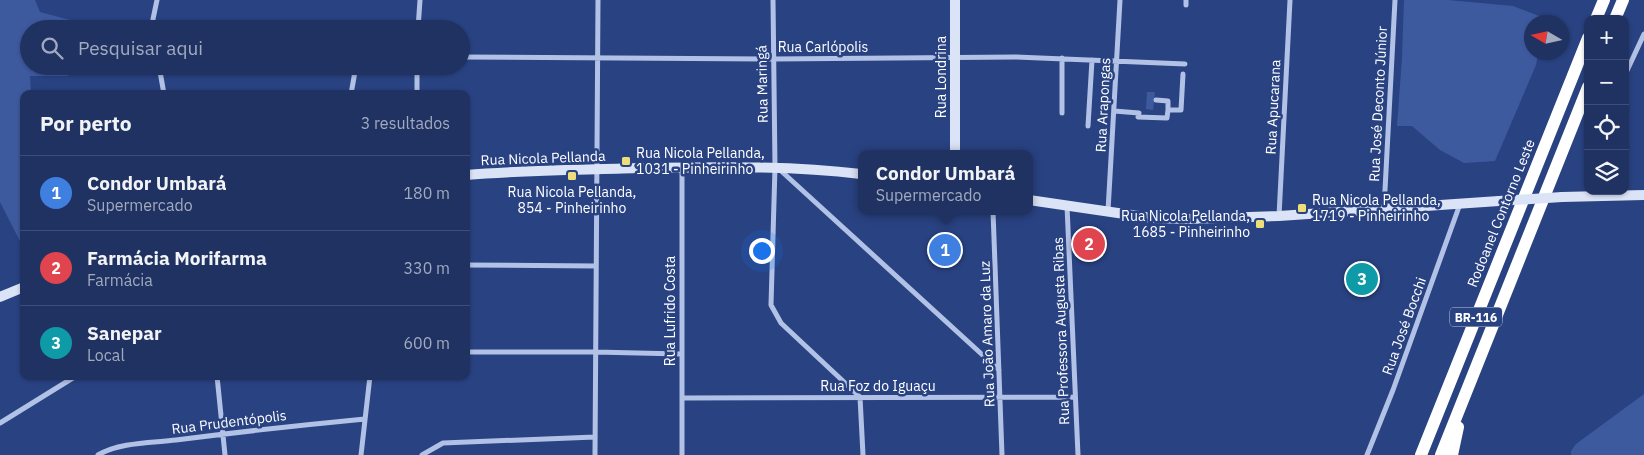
<!DOCTYPE html>
<html lang="pt">
<head>
<meta charset="utf-8">
<style>
	:root { --surface:#1f3262; --page:#273a68; --text:#f1f3f6; --muted:#a1aabe; --line:#3c4d77; --accent:#8c9099 }
	body { margin:0; font-family:"IBM Plex Sans",sans-serif; background:var(--page); color:var(--text) }
	.controls { position:absolute; right:15px; top:15px; display:grid; overflow:hidden; border-radius:10px; box-shadow:0 1px 4px #0004 }
	.controls button { width:45px; height:45px; display:grid; place-items:center; padding:0; border:0; border-bottom:1px solid var(--line); background:var(--surface); color:var(--text); font:25px sans-serif }
	.compass { position:absolute; left:1524px; top:15px; width:45px; height:45px; border-radius:50%; background:var(--surface); box-shadow:0 1px 4px #0004; rotate:279deg }
	.you { position:absolute; left:761px; top:250px; width:18px; height:18px; margin:-12px; border:4px solid #fff; border-radius:50%; background:#1a73e8; box-shadow:0 0 0 8px #1a73e833 }
	.badge { display:grid; place-items:center; width:32px; height:32px; border-radius:50%; background:var(--accent); color:#fff; font-size:16px; font-weight:700 }
	.pin { position:absolute; translate:-50% -50%; border:2px solid #fff; box-shadow:0 1px 5px #0006 }
	.popup { position:absolute; left:858px; top:150px; width:175px; height:65px; box-sizing:border-box; display:grid; place-content:center; border-radius:10px; background:var(--surface); filter:drop-shadow(0 1px 4px #0005); font-size:16px; white-space:nowrap; color:var(--muted) }
	.popup b { font-size:19px; color:var(--text) }
	.popup::after { content:''; position:absolute; left:50%; top:100%; margin-left:-10px; border:10px solid transparent; border-top-color:var(--surface) }
	.list { margin:0; padding:0; list-style:none }
	h2 { display:flex; justify-content:space-between; align-items:center; height:65px; margin:0; padding:0 20px; font-size:21px }
	h2 small { font-size:16px; font-weight:400; color:var(--muted) }
	.list li { display:grid; grid-template-columns:32px 1fr auto; gap:15px; align-items:center; box-sizing:border-box; height:75px; padding:0 20px; border-top:1px solid var(--line) }
	.list b { display:block; font-size:19px; white-space:nowrap }
	.list p { margin:0; font-size:16px; white-space:nowrap; color:var(--muted) }
	.list em { font-size:16px; font-style:normal; color:var(--muted) }
	.icon { flex:none; width:28px; height:28px; fill:none; stroke:currentColor; stroke-width:2; stroke-linecap:round; stroke-linejoin:round }
	.map { position:relative; flex:none; width:1644px; height:455px; overflow:hidden }
	.search { position:absolute; background:var(--surface); box-shadow:0 1px 4px #0004; left:20px; top:20px; width:450px; height:55px; display:flex; align-items:center; gap:12px; box-sizing:border-box; padding:0 18px; border-radius:28px; color:var(--muted); font-size:19px }
	.panel { position:absolute; background:var(--surface); box-shadow:0 1px 4px #0004; left:20px; top:90px; width:450px; height:290px; border-radius:10px }
	.map>svg:first-child { display:block }
</style>
</head>
<body>
<div class="map">
<svg width="1644" height="455" viewBox="0 0 1644 455">
	<rect width="100%" height="100%" fill="#294282"/>
	<!-- green -->
	<path fill="#3e5a9f" d="M0 0H35L40 12 74 21 78 29H29V66H75L68 76H30L31 94H24V249L0 202Z
		M1404 0H1448L1513 6 1542 17 1541 22H1532V52L1538 53 1536 65 1495 161 1464 163 1440 150 1412 126H1397L1402 58Z
		M1147 92H1155L1153 110 1146 109Z
		M1644 394V455H1571V451L1576 444Z"/>
	<g fill="none" stroke-linecap="round" stroke-linejoin="round">
		<!-- street -->
		<path stroke="#b2c2e6" stroke-width="5" d="M773 0 775 167 771 305 781 323 860 397 863 455
			M1186 5V0
			M154 29 153 19 157 0
			M418 29 420 0
			M461 57 773 59 1016 57 1185 64
			M159 66 164 94
			M1625 75 1644 34
			M351 94 356 66
			M417 94V66
			M1156 100 1168 101V110
			M1114 111 1139 113 1138 117 1167 118 1168 110H1181L1183 74
			M1062 113V58
			M1088 126 1092 60
			M779 169 999 370
			M1067 206 1078 455
			M1384 209 1395 0
			M993 211 1002 455
			M1108 211 1120 0
			M1279 216 1290 0
			M466 265 596 266
			M466 352H595L681 354
			M217 376 225 455
			M682 398 1075 397
			M0 423 76 376
			M98 455C120 442 151 443 176 440 239 432 302 425 365 419
			M361 455 370 376
			M422 455 443 443 595 437
			M595 455 598 0
			M682 455V167
			M1367 455 1393 390 1460 204"/>
		<!-- secondary -->
		<path stroke="#dbe3f6" stroke-width="10" d="M955 154V0
			M466 175C523 170 580 170 637 168 712 167 787 165 861 174
			M1562 197 1644 195
			M1029 200 1152 218 1188 219 1279 216 1499 201
			M0 297 24 287"/>
		<!-- highway -->
		<path stroke="#fff" stroke-width="12" d="M1596 19 1604 0
			M1615 19 1623 0
			M1421 455 1588 38
			M1441 455 1588 87
			M1452 455 1458 427"/>
		<!-- secondary-bridge -->
		<path stroke="#dbe3f6" stroke-width="10" d="M1499 201 1562 197"/>
	</g>
	<!-- markers -->
	<g fill="#edde79" stroke="#294282" stroke-width="2">
		<rect x="621" y="156" width="10" height="10" rx="2.5"/>
		<rect x="567" y="171" width="10" height="10" rx="2.5"/>
		<rect x="1297" y="203" width="10" height="10" rx="2.5"/>
		<rect x="1255" y="219" width="10" height="10" rx="2.5"/>
	</g>
	<g text-anchor="middle" dominant-baseline="central" stroke-width="5" stroke-linejoin="round" paint-order="stroke">
		<!-- shield labels -->
		<rect fill="#294282" stroke="#bfc6da" stroke-width="1" x="1450" y="307.5" width="52" height="19" rx="4"/>
		<g font-size="12" font-weight="bold" fill="#fff">
			<text x="1476" y="317">BR-116</text>
		</g>
		<!-- street labels -->
		<g font-size="14" fill="#fff" stroke="#294282">
			<text x="823" y="47">Rua Carlópolis</text>
			<text transform="translate(941 77) rotate(-90)">Rua Londrina</text>
			<text transform="translate(762 84) rotate(-91)">Rua Maringá</text>
			<text transform="translate(1378 104) rotate(-87)">Rua José Deconto Júnior</text>
			<text transform="translate(1103 105) rotate(-87)">Rua Arapongas</text>
			<text transform="translate(1273 107) rotate(-87)">Rua Apucarana</text>
			<text transform="translate(543 158) rotate(-2)">Rua Nicola Pellanda</text>
			<text transform="translate(1501 213) rotate(-68)">Rodoanel Contorno Leste</text>
			<text transform="translate(670 311) rotate(-90)">Rua Lufrido Costa</text>
			<text transform="translate(1404 326) rotate(-70)">Rua José Bocchi</text>
			<text transform="translate(1061 331) rotate(-92)">Rua Professora Augusta Ribas</text>
			<text transform="translate(987 334) rotate(-92)">Rua João Amaro da Luz</text>
			<text x="878" y="386">Rua Foz do Iguaçu</text>
			<text transform="translate(229 422) rotate(-7)">Rua Prudentópolis</text>
		</g>
		<!-- poi labels -->
		<g font-size="14" fill="#fff" stroke="#294282" text-anchor="start">
			<text x="636" y="153">Rua Nicola Pellanda,<tspan x="636" dy="16">1031 - Pinheirinho</tspan></text>
			<text x="572" y="192" text-anchor="middle">Rua Nicola Pellanda,<tspan x="572" dy="16">854 - Pinheirinho</tspan></text>
			<text x="1312" y="200">Rua Nicola Pellanda,<tspan x="1312" dy="16">1719 - Pinheirinho</tspan></text>
			<text x="1250" y="216" text-anchor="end">Rua Nicola Pellanda,<tspan x="1250" dy="16">1685 - Pinheirinho</tspan></text>
		</g>
	</g>
</svg>
<div class="controls">
<button>+</button>
<button>−</button>
<button><svg class="icon" aria-label="locate" viewBox="0 0 24 24"><circle cx="12" cy="12" r="6"/><path d="M12 2v4M12 18v4M2 12h4M18 12h4"/></svg></button>
<button><svg class="icon" aria-label="layers" viewBox="0 0 24 24"><path d="M12 4l9 5-9 5-9-5zM3 14l9 5 9-5"/></svg></button>
</div>
<svg class="compass" viewBox="-18 -18 36 36"><path d="M0-13l5 13h-10z" fill="#e53935"/><path d="M0 13l5-13h-10z" fill="#a1aabe"/></svg>
<div class="you"></div>
<div class="pin badge" style="left:945px;top:250px;background:#3f7fe0">1</div>
<div class="popup"><b>Condor Umbará</b>Supermercado</div>
<div class="pin badge" style="left:1089px;top:244px;background:#e0444e">2</div>
<div class="pin badge" style="left:1362px;top:279px;background:#0f9aa8">3</div>
<div class="search"><svg class="icon" aria-label="search" viewBox="0 0 24 24"><circle cx="10" cy="10" r="6"/><path d="M15 15l6 6"/></svg>Pesquisar aqui</div>
<section class="panel">
<h2>Por perto<small>3 resultados</small></h2>
<ul class="list">
<li><span class="badge" style="background:#3f7fe0">1</span><div><b>Condor Umbará</b><p>Supermercado</p></div><em>180 m</em></li>
<li><span class="badge" style="background:#e0444e">2</span><div><b>Farmácia Morifarma</b><p>Farmácia</p></div><em>330 m</em></li>
<li><span class="badge" style="background:#0f9aa8">3</span><div><b>Sanepar</b><p>Local</p></div><em>600 m</em></li>
</ul>
</section>
</div>
</body>
</html>
